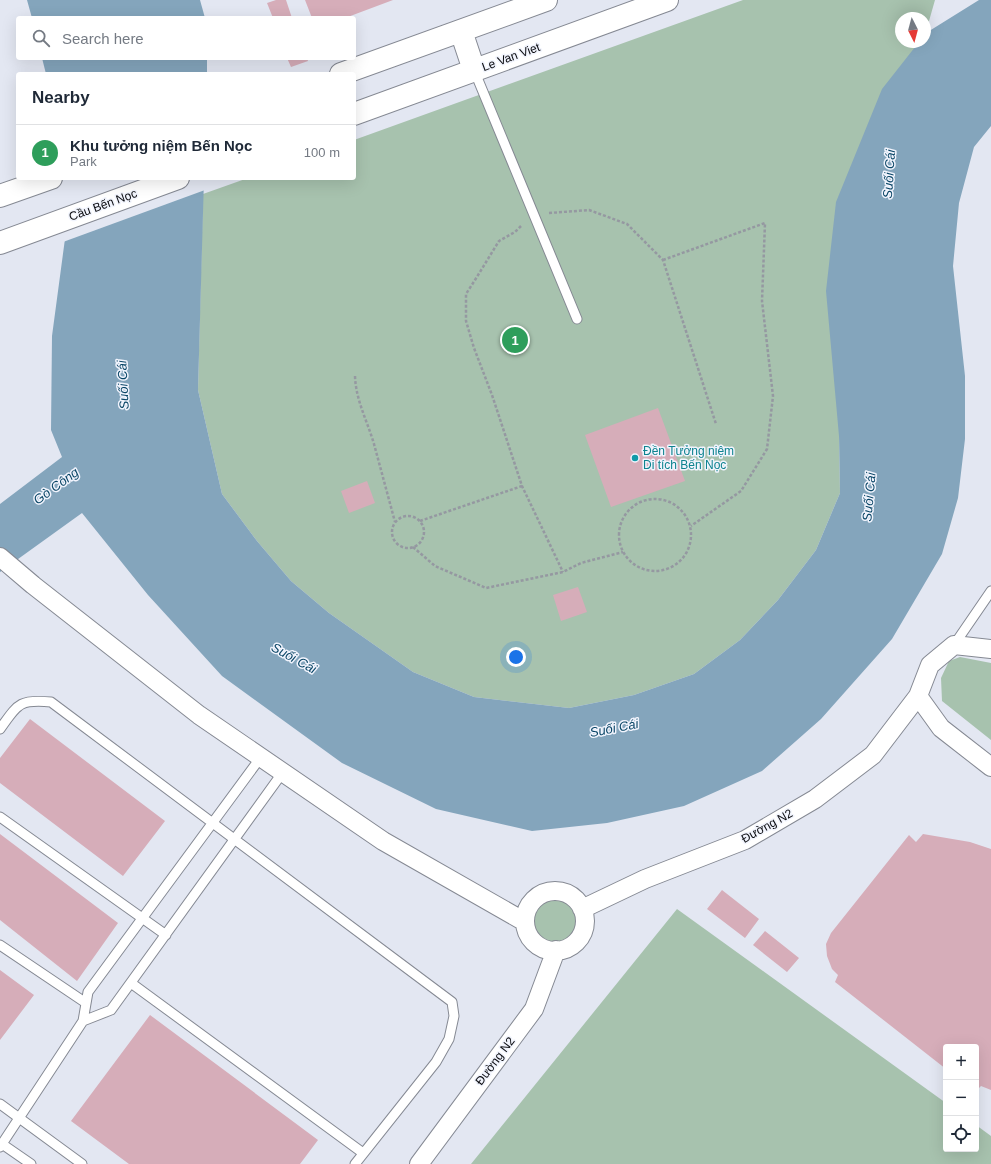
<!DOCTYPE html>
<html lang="en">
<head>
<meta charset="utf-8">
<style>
	:root { --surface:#fff; --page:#f6f6f7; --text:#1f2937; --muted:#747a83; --line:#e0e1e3; --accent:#0b8043 }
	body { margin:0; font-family:Arial,sans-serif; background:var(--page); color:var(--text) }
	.controls { position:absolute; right:12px; bottom:12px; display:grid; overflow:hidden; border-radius:4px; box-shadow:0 4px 16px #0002 }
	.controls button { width:36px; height:36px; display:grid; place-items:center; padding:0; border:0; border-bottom:1px solid var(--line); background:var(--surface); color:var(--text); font:20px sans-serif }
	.compass { position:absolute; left:895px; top:12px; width:36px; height:36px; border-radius:50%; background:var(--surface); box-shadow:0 4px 16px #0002; rotate:174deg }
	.you { position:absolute; left:516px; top:657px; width:14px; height:14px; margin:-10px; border:3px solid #fff; border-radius:50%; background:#1a73e8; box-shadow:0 0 0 6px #1a73e833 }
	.badge { display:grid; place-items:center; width:26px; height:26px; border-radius:50%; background:var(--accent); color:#fff; font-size:13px; font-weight:700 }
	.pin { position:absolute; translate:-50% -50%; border:2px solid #fff; box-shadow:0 1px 4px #0006 }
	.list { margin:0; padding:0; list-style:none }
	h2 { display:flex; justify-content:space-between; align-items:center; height:52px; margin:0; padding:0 16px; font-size:17px }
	h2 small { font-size:13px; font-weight:400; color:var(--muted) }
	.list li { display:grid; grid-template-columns:26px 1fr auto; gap:12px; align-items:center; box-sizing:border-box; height:56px; padding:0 16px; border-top:1px solid var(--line) }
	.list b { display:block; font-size:15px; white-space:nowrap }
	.list p { margin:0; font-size:13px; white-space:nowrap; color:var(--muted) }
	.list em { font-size:13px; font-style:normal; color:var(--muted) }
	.icon { flex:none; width:22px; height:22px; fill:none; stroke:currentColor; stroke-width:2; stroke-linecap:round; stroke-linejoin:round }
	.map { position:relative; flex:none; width:991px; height:1164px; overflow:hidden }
	.search { position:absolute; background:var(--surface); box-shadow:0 4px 16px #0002; left:16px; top:16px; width:340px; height:44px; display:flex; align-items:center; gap:10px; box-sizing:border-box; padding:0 14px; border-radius:4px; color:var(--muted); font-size:15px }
	.panel { position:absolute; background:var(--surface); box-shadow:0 4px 16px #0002; left:16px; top:72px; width:340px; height:108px; border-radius:4px }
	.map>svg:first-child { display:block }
</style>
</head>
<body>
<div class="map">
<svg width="991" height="1164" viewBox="0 0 991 1164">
	<rect width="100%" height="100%" fill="#e3e7f2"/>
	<!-- green -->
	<path fill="#a7c2ae" d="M743 0H935L925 35V18H901V42H919L839 436 840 493 816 550 778 600 740 640 694 674 634 695 569 708 474 697 413 672 329 613 291 581 257 541 222 494 198 390 203 194 248 178H354V140Z
		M960 657 991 663V740L942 701 941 678 949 661Z
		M531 920a23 23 0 1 1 46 0a23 23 0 1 1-46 0Z
		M677 909 946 1103V1149H976V1125L991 1136V1164H471Z"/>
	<!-- water -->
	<path fill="#84a5bc" d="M27 0H200L205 18H32Z
		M979 0H991V126L974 147 959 203 953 266 965 376V439L958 498 942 554 892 639 821 719 762 771 684 806 607 823 532 831 436 809 342 763 222 676 148 595 82 513 0 572V504L62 457 51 430 52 336 73 179 204 178 198 390 222 494 257 541 291 581 329 613 413 672 474 697 569 708 634 695 694 674 740 640 778 600 816 550 840 493 839 436 826 291 836 202 882 89 919 42H925L926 33Z
		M42 58H207V74H46Z"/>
	<!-- pier -->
	<path fill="#e3e7f2" d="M71 178H206L205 190 63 242Z"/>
	<!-- building -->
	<path fill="#d6adb9" d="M276 0H286L292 18H273L267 3Z
		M305 0H393L345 18H312Z
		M287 58H307L308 61 291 67Z
		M658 408 685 481 611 507 585 435Z
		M367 481 375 503 349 513 341 491Z
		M578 587 587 612 561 621 553 595Z
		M30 719 165 821 123 876 0 783V758Z
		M0 834 118 923 77 981 0 920Z
		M923 834 970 842 991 849V1090L981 1086 976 1091V1047H946V1069L835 982 838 975 832 969 827 956 826 944 831 933 909 835 916 842Z
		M722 890 759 919 745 938 707 909Z
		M765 931 799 958 787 972 753 945Z
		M0 970 34 995 0 1040Z
		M150 1015 318 1140 300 1164H129L71 1121Z"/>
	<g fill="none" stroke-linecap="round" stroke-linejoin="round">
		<defs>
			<path id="lane" d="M474 70 577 319
				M954 645 991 591
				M0 729C18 704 19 699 51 702L452 1002 454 1016 449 1039 436 1062 355 1164
				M0 817 166 935
				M0 945 86 1003
				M131 983 363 1153
				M83 1021 111 1010 283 772
				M0 1104 82 1164
				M2 1144 31 1164
				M0 1147 83 1021 88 992 261 757"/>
			<path id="street" d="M0 557 33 585 199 715 383 841 525 922
				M991 649 954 645 930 665 918 696 941 728 991 767
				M525 921a30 30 0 1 1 60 0a30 30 0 1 1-60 0Z
				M582 909 645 879 745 840 815 799 873 755 918 696
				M419 1164 534 1009 556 950"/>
			<path id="secondary" d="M461 31 474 70
				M341 74 546 0
				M354 114 667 0
				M0 196 51 178
				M0 243 178 178"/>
		</defs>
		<!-- lane casing -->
		<use href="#lane" stroke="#858993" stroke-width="11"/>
		<!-- street casing -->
		<use href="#street" stroke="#858993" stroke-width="20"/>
		<!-- secondary casing -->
		<use href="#secondary" stroke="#858993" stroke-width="24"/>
		<!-- path -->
		<path stroke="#9598a1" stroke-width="2.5" stroke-dasharray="3 2" stroke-linecap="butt" d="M549 213 589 210 627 224 663 260 716 424
			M521 226 515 232 499 241 475 280 466 294V321L474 348 492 395 522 486 563 572
			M663 260 765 223 762 301 773 396 767 449 741 491 691 526
			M355 376C356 401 367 420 374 444 381 470 388 496 395 522
			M619 535a36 36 0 1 1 72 0a36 36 0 1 1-72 0Z
			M392 532a16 16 0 1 1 32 0a16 16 0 1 1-32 0Z
			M420 521 522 486
			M413 547 435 566 486 588 563 572 581 563 623 552"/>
		<!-- lane -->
		<use href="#lane" stroke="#fff" stroke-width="9"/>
		<!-- street -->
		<use href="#street" stroke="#fff" stroke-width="18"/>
		<!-- secondary -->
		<use href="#secondary" stroke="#fff" stroke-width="22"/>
	</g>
	<!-- markers -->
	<circle fill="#0f9aa8" stroke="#f1f4fd" stroke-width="1.5" cx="635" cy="458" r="4"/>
	<g text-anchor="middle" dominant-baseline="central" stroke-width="3" stroke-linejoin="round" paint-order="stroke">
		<!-- street labels -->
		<g font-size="12" fill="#0a0b0f" stroke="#f1f4fd">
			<text transform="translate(511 57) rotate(-20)">Le Van Viet</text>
			<text transform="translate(103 205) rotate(-20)">Cầu Bến Nọc</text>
			<text transform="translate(767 826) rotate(-29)">Đường N2</text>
			<text transform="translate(495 1061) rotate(-53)">Đường N2</text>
		</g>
		<!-- culture labels -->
		<g font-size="12" fill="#0d838f" stroke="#f1f4fd" text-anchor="start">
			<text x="643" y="451">Đền Tưởng niệm<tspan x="643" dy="14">Di tích Bến Nọc</tspan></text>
		</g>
		<!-- water labels -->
		<g font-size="13" font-style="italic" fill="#094566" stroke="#f1f4fd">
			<text transform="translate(889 174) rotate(-86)">Suối Cái</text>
			<text transform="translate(123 385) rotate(-93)">Suối Cái</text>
			<text transform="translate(56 486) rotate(-36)">Gò Công</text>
			<text transform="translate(869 497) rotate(-85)">Suối Cái</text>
			<text transform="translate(294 658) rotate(29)">Suối Cái</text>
			<text transform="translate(614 728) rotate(-11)">Suối Cái</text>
		</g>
	</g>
</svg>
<div class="controls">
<button>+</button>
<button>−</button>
<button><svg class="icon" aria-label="locate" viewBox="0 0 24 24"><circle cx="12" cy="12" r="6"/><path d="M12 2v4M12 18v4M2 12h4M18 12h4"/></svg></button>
</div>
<svg class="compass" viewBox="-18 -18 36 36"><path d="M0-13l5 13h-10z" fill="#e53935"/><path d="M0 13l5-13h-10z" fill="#747a83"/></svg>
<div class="you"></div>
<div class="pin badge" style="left:515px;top:340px;background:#2e9e5b">1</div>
<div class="search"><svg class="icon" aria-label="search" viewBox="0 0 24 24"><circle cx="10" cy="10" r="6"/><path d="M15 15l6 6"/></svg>Search here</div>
<section class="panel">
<h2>Nearby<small></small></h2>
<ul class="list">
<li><span class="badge" style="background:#2e9e5b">1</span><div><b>Khu tưởng niệm Bến Nọc</b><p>Park</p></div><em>100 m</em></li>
</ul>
</section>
</div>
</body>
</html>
